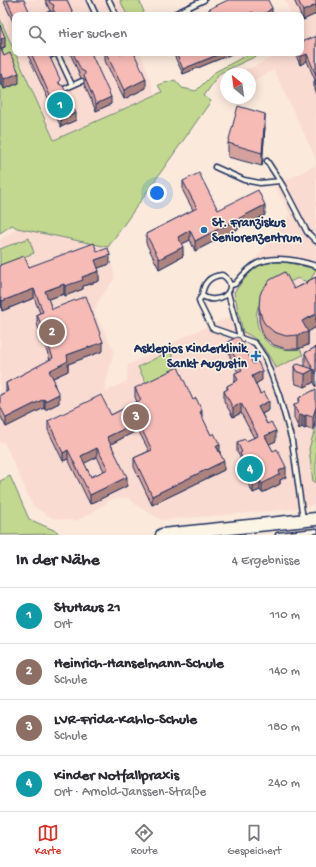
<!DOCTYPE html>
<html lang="de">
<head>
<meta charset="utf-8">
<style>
	:root { --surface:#fff; --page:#f2f2f3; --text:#2b2b33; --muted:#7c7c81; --line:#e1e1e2; --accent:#d93025 }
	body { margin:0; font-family:"Gochi Hand",sans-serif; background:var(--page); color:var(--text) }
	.compass { position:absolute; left:220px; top:68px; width:36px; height:36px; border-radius:50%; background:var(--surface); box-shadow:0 2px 10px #0003; rotate:331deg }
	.you { position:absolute; left:157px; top:193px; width:14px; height:14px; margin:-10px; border:3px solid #fff; border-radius:50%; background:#1a73e8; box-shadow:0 0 0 6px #1a73e833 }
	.badge { display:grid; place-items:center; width:26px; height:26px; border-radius:50%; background:var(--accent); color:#fff; font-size:13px; font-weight:700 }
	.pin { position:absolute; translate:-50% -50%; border:2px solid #fff; box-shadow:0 1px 4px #0006 }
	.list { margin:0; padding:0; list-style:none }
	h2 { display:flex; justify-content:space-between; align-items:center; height:52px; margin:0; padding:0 16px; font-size:17px }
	h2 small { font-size:13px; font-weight:400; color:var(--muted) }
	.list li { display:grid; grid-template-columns:26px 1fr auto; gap:12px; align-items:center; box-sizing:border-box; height:56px; padding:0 16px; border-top:1px solid var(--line) }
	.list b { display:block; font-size:15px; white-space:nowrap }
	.list p { margin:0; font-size:13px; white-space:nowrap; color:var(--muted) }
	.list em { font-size:13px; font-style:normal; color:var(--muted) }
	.icon { flex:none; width:22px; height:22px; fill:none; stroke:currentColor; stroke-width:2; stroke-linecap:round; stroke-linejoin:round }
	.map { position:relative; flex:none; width:316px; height:535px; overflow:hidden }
	.search { position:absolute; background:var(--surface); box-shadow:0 2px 10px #0003; left:12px; right:12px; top:12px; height:44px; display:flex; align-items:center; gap:10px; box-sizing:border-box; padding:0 14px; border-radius:8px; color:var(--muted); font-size:15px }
	.sheet { height:276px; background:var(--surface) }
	nav { display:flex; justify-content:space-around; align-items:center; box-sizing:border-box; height:56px; border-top:1px solid var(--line); background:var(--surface); font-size:11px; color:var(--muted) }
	nav a { display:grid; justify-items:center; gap:2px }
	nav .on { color:var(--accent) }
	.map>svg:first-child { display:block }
</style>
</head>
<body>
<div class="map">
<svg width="316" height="535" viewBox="0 0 316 535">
	<rect width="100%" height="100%" fill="#fbe9dc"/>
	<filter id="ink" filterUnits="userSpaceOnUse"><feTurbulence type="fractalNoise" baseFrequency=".025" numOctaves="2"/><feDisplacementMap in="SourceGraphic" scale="8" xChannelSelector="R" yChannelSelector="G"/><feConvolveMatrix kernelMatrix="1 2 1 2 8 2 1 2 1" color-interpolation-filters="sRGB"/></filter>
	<g filter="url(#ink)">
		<!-- built -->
		<path fill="#fadbd1" d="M0 0H120L127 15H15V53H141L155 94 54 140 0 19Z
			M285 0H316V159L274 70 250 82V74H237L283 53H301V15H292Z
			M316 165V505L293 509 162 520 139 507 128 498 112 499 90 514 75 521 52 518 33 506 4 442 0 443V240L17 228 108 247 115 278 99 300 94 313 114 350 104 392 92 399 127 381 128 365 186 336 236 314 231 291 290 214 275 186Z"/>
		<!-- green -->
		<path fill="#c2d88e" stroke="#6e8476" d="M120 0H139L144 12 140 15H127Z
			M0 19 54 140 162 92 158 85 175 80 182 88 196 91 215 72 251 53H263L220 73 204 96 211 101 108 247 17 228 12 225 0 233Z
			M29 238 34 253 0 266V249Z
			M272 262H285L316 269 309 283 298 278C289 282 265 295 260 303 251 318 260 341 275 347 284 350 291 350 300 349L303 355 276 368C266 352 261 339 243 332L234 292 247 276 259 265Z
			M170 351 179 369 147 385 138 367Z
			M316 425V482H313L309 449Z
			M10 476 29 519 58 532 56 534 0 535V481Z"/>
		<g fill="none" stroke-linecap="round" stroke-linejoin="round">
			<defs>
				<path id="lane" d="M89 0 96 15
					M109 0 116 15
					M48 15 51 14
					M172 15 204 0
					M47 53 49 56 55 53
					M57 53 72 85
					M62 90 82 81
					M267 161 283 186 307 232 316 241
					M215 167 244 180 260 183 280 181
					M222 275C236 283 230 298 215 299 211 300 206 298 202 296 203 284 209 276 222 275Z
					M231 285 235 284C241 277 249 267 258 263 276 255 298 260 316 266
					M228 293 240 337
					M202 296 199 300 200 304 212 328 255 343 265 358 279 395 292 441 303 519
					M278 535 316 531"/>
				<path id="secondary" d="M162 535 316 519"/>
			</defs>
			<!-- lane casing -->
			<use href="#lane" stroke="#1b2f5e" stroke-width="7"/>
			<!-- secondary casing -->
			<use href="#secondary" stroke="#1b2f5e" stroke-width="15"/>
			<!-- lane -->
			<use href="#lane" stroke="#fcf5e5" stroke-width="4"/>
			<!-- secondary -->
			<use href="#secondary" stroke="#fcf5e5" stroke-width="12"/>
		</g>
		<!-- wall -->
		<path fill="#d4a19d" stroke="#1b2f5e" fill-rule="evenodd" d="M4 0H24L15 15V26L4 2Z
			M45 0H67L74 15H53V12L50 11Z
			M294 0H316V14L303 20Z
			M209 9 272 14 270 15H210Z
			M0 25 5 47 2 48V52L19 83 4 89 2 84Z
			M316 36V94L314 89V81L315 80 307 61 300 65 295 53H301Z
			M27 53H48L60 85 76 120 61 127Z
			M70 53H91L111 104 96 111 84 84V79L81 78Z
			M105 53H134L146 88 124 99 105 61Z
			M173 53H234L183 74Z
			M265 127 262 166 228 157V143Z
			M183 181 218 210 265 215 195 251 190 240 182 244 183 256 159 269 146 243V234L193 210 183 191Z
			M97 252 110 264 98 268 99 281 83 286V289L65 296 64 294 48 299 52 309 103 351 68 364V371L53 378 59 403 45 410 44 408 6 427 0 415V395L6 392V383L50 360 37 324V314L40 313 34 298 2 311 1 307 0 265 29 267Z
			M316 277V327L308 332V345L298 349H286L274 345 265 338 262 332 259 321V307L306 283V282Z
			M229 341 253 364 262 380 255 384 269 410 262 414 276 441 269 444 286 477 280 480V484L262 493 260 490 253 493 242 473V468L240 462V457L237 452V442L246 441 254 438 241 413 233 417 224 401V391L227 390V386L235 382V373L238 372 230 357V354L229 351Z
			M316 347V387L314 382 305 387 296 384 294 379V366H305V353Z
			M135 388 193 400 220 453 224 470 152 505 134 467V458L149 451 138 430 111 444 127 486 90 504 68 459 63 461 48 430V421L111 415 137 402 135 397ZM97 457 104 471 91 477 84 463Z
			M299 398 316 420 313 430 306 428 304 429 302 427 299 429 294 418V405L299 402Z"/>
		<!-- shaded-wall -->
		<path fill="#ad837f" stroke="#1b2f5e" d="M316 5V14L303 20V11Z
			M272 8V14L270 15H263Z
			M253 12V15H245Z
			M5 37V47L2 48V53L0 54 1 39Z
			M222 53H234L183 74V69Z
			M307 54V61L300 65V57Z
			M19 73V83L4 89V79Z
			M2 74V84L0 85V75Z
			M146 79V88L124 99V90Z
			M111 97V104L96 111V104Z
			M76 113V120L61 127V120Z
			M265 114V127L262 166V153Z
			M265 205V215L195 251V241Z
			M190 230V240L178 246V237Z
			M183 247V256L159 269V259Z
			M110 255V264L95 269V260Z
			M99 271V281L83 286V289L65 296V286L82 277Z
			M64 284V294L45 300V291Z
			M34 289V298L2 311V301Z
			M0 298H1V307L0 308Z
			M316 314V327L308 332V345L298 349V335L302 321Z
			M103 342V351L68 364V371L49 380V371L67 355Z
			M314 369V382L305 387V374Z
			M262 371V380L252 386V376Z
			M59 394V403L45 410V401Z
			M44 399V408L6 427V418Z
			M269 401V410L258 416V407Z
			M241 403V413L233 417V408Z
			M316 407V420L313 430V417Z
			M202 411V420L200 412Z
			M302 414V427L299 429V416Z
			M306 415V428L304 429V416Z
			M138 422V430L107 446V437Z
			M276 431V441L265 446V436Z
			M220 445V453L216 446Z
			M97 448V457L81 465V456Z
			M68 450V459L63 461V453Z
			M224 461V470L152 505V496Z
			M286 467V477L280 480V484L262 493V484L279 471Z
			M127 477V486L90 504V495Z
			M260 480V490L253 493V484Z"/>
		<!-- building -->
		<path fill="#f7bbb6" stroke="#1b2f5e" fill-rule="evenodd" d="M7 0H24L31 15H15V18Z
			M49 0H67L74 15H56L53 9 54 5 50 3Z
			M228 0H268L272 8 263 15H255L253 12 245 15H212L209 9Z
			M298 0H316V5L303 11Z
			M0 25 5 37 1 39 2 43 0 44Z
			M316 36V75L307 54 300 57 298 53H301V42Z
			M0 47 4 56 10 53 19 73 4 79 2 74 0 75Z
			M31 53H48L60 79 59 82V84L63 86 76 113 61 120Z
			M73 53H91L111 97 96 104 84 76 85 74V72L81 70Z
			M106 53H134L146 79 124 90Z
			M176 53H222L183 69Z
			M316 80V86L314 81Z
			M238 106 265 114 262 153 228 143Z
			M199 173 218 210 258 190 265 205 195 241 190 230 178 237 183 247 159 259 146 234 197 208 183 181Z
			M94 243 97 252 108 248 110 255 95 260 99 271 82 277 83 280 65 286 64 284 45 291 52 309 86 296 103 342 67 355 68 361 49 371 55 382 53 383 59 394 45 401 44 399 6 418 0 406V395L8 391 6 383 53 358 37 314 43 312 34 289 2 301 1 298H0V265L24 256 29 267Z
			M285 272 294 289 307 283 306 282 316 277V314L302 321 308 332 298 335 286 336 274 332 265 324 262 319 259 307 260 295 262 290 270 280Z
			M237 337 240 338 253 364 258 362 262 371 252 376 260 394 264 392 269 401 258 407 267 424 271 422 276 431 265 436 273 451 277 449 286 467 279 471 280 474 262 484 260 480 253 484 242 463 244 462 240 453 242 452 237 442 245 439 246 441 258 436 241 403 233 408 224 391 228 389 227 386 238 380 235 373 242 370 230 348 232 347 229 341Z
			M316 347V374L314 369 305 374 296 371 294 366 298 364 313 369 305 353Z
			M178 367 193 400 196 398 202 411 200 412 211 435 214 433 220 445 216 446 224 461 152 496 134 458 152 450 138 422 107 437 127 477 90 495 68 450 63 453 48 421 101 395 111 415 141 400 135 388ZM97 448 108 469 91 477 81 456Z
			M316 389V407L313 417 306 415 304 416 302 414 299 416 294 405 300 401 299 398Z"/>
	</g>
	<!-- markers -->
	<g fill="#1f6fb2" stroke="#fcf5e5" stroke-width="1.5">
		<circle cx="204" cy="230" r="4"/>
		<path d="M254 350h4v4h4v4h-4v4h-4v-4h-4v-4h4z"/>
	</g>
	<g text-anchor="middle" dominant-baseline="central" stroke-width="3" stroke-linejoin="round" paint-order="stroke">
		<!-- poi labels -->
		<g font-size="13" font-weight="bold" fill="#1b2f5e" stroke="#fcf5e5" text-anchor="start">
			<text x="212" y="223">St. Franziskus<tspan x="212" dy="15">Seniorenzentrum</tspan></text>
			<text x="247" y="349" text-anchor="end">Asklepios Kinderklinik<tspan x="247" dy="15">Sankt Augustin</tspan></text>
		</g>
	</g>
</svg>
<svg class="compass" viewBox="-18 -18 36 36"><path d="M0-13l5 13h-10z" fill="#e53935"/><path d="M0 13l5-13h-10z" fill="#7c7c81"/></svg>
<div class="you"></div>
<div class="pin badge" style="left:60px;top:105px;background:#0f9aa8">1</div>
<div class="pin badge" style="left:52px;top:332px;background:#8d6e63">2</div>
<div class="pin badge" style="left:136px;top:417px;background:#8d6e63">3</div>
<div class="pin badge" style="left:250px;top:469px;background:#0f9aa8">4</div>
<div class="search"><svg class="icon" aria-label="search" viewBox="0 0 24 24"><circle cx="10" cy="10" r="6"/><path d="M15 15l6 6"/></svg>Hier suchen</div>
</div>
<section class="sheet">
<h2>In der Nähe<small>4 Ergebnisse</small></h2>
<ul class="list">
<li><span class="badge" style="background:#0f9aa8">1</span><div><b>StuHaus 21</b><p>Ort</p></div><em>110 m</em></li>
<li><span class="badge" style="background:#8d6e63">2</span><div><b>Heinrich-Hanselmann-Schule</b><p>Schule</p></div><em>140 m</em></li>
<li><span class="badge" style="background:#8d6e63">3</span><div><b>LVR-Frida-Kahlo-Schule</b><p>Schule</p></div><em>180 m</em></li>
<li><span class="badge" style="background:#0f9aa8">4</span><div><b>Kinder Notfallpraxis</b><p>Ort · Arnold-Janssen-Straße</p></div><em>240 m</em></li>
</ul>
</section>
<nav>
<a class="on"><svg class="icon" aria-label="map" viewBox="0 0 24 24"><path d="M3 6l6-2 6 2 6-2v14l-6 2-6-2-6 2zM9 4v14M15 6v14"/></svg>Karte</a>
<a><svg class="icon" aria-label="directions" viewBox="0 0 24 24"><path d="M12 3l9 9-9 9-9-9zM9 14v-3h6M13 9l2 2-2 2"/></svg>Route</a>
<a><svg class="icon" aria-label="saved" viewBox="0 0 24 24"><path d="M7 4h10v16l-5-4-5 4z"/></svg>Gespeichert</a>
</nav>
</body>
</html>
